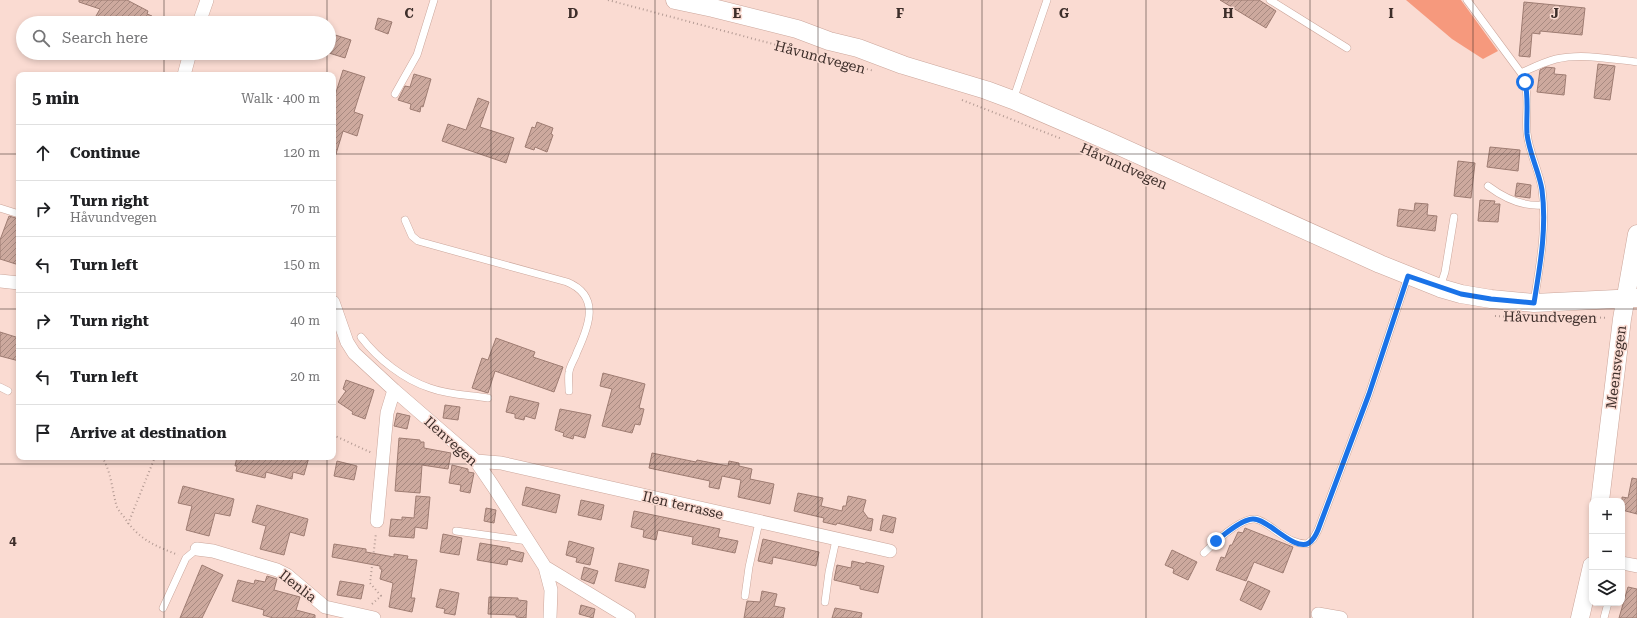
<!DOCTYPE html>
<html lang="en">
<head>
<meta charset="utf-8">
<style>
	:root { --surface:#fff; --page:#f2f2f2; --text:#202124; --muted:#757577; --line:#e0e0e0 }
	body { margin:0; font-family:"Roboto Serif",serif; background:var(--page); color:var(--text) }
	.controls { position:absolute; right:12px; bottom:12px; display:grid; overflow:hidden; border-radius:8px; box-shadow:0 2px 6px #0003 }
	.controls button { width:36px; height:36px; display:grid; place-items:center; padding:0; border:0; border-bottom:1px solid var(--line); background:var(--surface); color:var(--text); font:20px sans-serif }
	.stop { position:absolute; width:12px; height:12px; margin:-9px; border:3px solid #1a73e8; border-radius:50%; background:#fff }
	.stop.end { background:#1a73e8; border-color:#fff; box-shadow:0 1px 4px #0008 }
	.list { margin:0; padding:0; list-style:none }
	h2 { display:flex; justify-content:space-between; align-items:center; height:52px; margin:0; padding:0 16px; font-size:17px }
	h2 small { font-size:13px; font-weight:400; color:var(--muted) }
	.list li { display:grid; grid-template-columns:26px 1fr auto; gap:12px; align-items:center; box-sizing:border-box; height:56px; padding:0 16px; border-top:1px solid var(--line) }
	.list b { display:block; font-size:15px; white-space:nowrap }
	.list p { margin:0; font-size:13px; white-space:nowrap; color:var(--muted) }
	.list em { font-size:13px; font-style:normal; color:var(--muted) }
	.icon { flex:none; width:22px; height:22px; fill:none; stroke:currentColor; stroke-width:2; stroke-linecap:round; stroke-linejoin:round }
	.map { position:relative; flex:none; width:1637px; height:618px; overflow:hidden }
	.search { position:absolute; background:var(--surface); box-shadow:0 2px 6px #0003; left:16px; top:16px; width:320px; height:44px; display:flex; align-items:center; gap:10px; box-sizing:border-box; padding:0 14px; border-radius:22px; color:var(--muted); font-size:15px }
	.panel { position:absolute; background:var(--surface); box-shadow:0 2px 6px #0003; left:16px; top:72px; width:320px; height:388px; border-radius:8px }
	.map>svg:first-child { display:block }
</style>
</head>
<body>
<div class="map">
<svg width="1637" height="618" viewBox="0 0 1637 618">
	<defs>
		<pattern id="building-hatch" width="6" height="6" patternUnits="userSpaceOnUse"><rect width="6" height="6" fill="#cda99e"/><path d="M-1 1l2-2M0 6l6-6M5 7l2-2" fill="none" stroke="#a88a81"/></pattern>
	</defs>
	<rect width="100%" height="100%" fill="#fadbd2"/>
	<!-- grass -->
	<path fill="#f6997d" d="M1406 0H1461L1498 51 1483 59 1452 39Z"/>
	<!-- building -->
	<path fill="url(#building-hatch)" stroke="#9e7c72" d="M79 0H127L148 11 147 14 152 16 148 23H128L115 16 111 23H92L100 9 79 2Z
		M1220 0H1259L1276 11 1266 28Z
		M1524 2 1585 8 1582 35 1540 31V34L1532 33 1530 57 1519 56Z
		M378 18 392 22 388 34 375 29Z
		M329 33 351 40 345 58 329 53Z
		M1598 64 1615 66 1610 100 1594 98Z
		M1546 67 1555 68 1554 74 1566 75 1564 95 1537 92 1540 70Z
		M343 70 365 77 354 112 363 115 357 136 343 131 335 157H333V102Z
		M414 74 431 79 423 107 421 106 420 112 410 109 411 104 398 100 405 86 410 87Z
		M478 98 489 102 480 127 514 138 506 163 442 141 448 124 466 130Z
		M537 122 553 128 551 134 553 135 547 152 535 147 534 150 525 147 532 127 535 128Z
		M1490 147 1520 150 1518 171 1487 167Z
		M1458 161 1475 163 1471 198 1454 196Z
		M1517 183 1531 185 1530 198 1515 196Z
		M1480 200 1495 201 1494 204H1500L1498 222 1478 221Z
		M1415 203 1428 204 1427 215 1437 216 1435 231 1397 226 1399 209 1414 211Z
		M9 216 19 219V265L0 259V240Z
		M0 332 19 338V361L0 356Z
		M496 338 535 352 533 357 563 367 554 392 495 371 488 393 472 388 482 358 488 360Z
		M603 373 645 384 639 408 644 409 640 425 635 424 632 433 602 426 612 389 600 386Z
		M346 380 374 390 365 419 352 414 353 412 338 402 346 391 343 389Z
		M510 396 539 403 535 419 525 416 524 420 515 418V414L506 412Z
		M445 405 460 407 458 420 443 418Z
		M560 409 591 415 585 438 574 435 573 439 563 436 564 433 555 430Z
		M397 413 410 416 407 429 394 426Z
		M399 438 420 440V442H424V448L451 453 448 469 422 465 420 493 395 491Z
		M652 453 696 462 697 460 728 466 729 461 739 463V466L752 469 750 479 774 484 770 504 738 497 741 480 722 476 719 489 709 487 710 481 649 468Z
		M237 457H309L304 475 293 472 292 479 266 472 265 478 236 471 237 466H235Z
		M337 461 357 466 354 480 334 476Z
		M452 465 468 469V472L474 473 470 493 460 491 461 485 449 483Z
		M1632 478 1637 479V514L1622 510V497L1628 498Z
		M183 486 234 499 230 516 215 513 209 536 186 530 192 506 178 503Z
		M526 487 560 495 556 513 522 505Z
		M798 493 823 498 821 506 842 511 843 506H846L848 496 866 500 863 511 868 518 873 519 871 531 837 523 836 525 823 522 824 518 794 511Z
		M416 496 430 497 427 529 415 527 414 538 389 536 391 519 402 520V517L414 518Z
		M581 500 604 505 601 520 578 515Z
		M257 505 308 519 304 536 290 532 284 555 260 549 266 526 252 522Z
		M486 508 496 510 494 523 484 521Z
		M634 511 720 529 718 537 738 541 735 553 692 544 693 537 658 530 656 540 643 537 644 530 631 527Z
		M883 515 896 518 893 533 880 530Z
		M1245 528 1293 547 1283 573 1254 562 1246 581 1216 570 1221 557 1225 558 1230 545H1232L1238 532 1243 533Z
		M443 534 462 538 459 555 440 552Z
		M763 539 819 552 816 566 773 557 772 564 758 561Z
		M569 541 594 548 590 565 576 562 577 558 566 555Z
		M480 543 510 548V550L524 553 522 562 508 559 507 565 477 560Z
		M334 544 366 549V552L394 557V554L408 556 407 559 417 560 411 598H415L412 612 389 607 393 583 380 579 382 569H380V566L332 557Z
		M1172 550 1197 562 1188 580 1173 573 1174 569 1165 565Z
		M852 561 865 564 866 562 884 566 878 593 860 589V586L834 580 837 565 851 568Z
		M619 563 649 570 645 588 615 581Z
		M202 565 223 575 202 618H180Z
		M584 567 598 571 594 584 581 579Z
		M267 576 277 579 274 590 300 597 296 610 315 615V618H273L263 615 264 610 232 601 238 580 254 584 255 580 265 582Z
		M340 581 364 585 361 599 337 595Z
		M1248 581 1270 591 1261 610 1240 600Z
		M1628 587 1637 589V618H1619Z
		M440 589 459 593 455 615 444 613 445 609 436 607Z
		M762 591 777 594 774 606 785 608 783 618H744L747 601 760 602Z
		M489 597 518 598V600L527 601 526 618 516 617V615L488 614Z
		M581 605 595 609 593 618 579 614Z
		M835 608 862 613 861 618H832Z"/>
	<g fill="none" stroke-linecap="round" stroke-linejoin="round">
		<defs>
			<path id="lane" d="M1270 0 1347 48
				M1467 0 1521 73C1531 92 1525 113 1527 133 1529 153 1539 170 1542 189 1547 226 1540 265 1534 302
				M1521 73C1532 68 1544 62 1556 59 1582 53 1611 59 1637 62
				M395 94 417 55 434 0
				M1013 100 1047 0
				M1488 186C1504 198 1522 207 1543 205
				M0 208 19 214
				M405 220 412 236 418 241 567 282C601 296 589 326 577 352 575 359 570 365 569 372 568 378 569 385 569 391
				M1440 287 1445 272 1454 217
				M361 337C378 359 403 379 430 388 449 395 469 395 488 398
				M0 387 8 391
				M456 531 528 541
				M1204 553C1214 543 1240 518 1255 519 1263 520 1272 528 1279 533 1288 539 1296 544 1307 544L1313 539 1318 530 1369 394 1408 276
				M745 596 749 567 759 522
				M825 602 829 572 836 540
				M163 608 186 558 197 549
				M1604 618 1608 603"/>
			<path id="street" d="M199 23 207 0
				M184 75 190 53
				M0 281 19 283
				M333 302 347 342 354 353 394 390 476 461 493 486 545 567 551 590 550 618
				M476 461 501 463 890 551
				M377 521 387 413 394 390
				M197 549 213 551 277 570 287 575 325 607 374 618
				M1622 563 1637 566
				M545 567 629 618
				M1318 614 1341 618"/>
			<path id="secondary" d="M675 0 713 8 797 29 829 41 858 48 903 65 986 90 1013 100 1108 141 1380 264 1440 288 1461 294 1491 299 1534 303 1637 298
				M1600 501 1622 319 1637 234
				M1580 618 1592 566"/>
		</defs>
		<!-- lane casing -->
		<use href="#lane" stroke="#cba69b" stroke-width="8"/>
		<!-- street casing -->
		<use href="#street" stroke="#cba69b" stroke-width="14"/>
		<!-- secondary casing -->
		<use href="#secondary" stroke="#cba69b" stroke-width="19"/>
		<!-- path -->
		<path stroke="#b39a93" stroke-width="2" stroke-dasharray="1 3" stroke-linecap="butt" d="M608 0 874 71
			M962 100 1062 139
			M1495 316 1510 317
			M1588 317 1608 318
			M333 435 372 453
			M102 457C111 471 112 489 116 504 117 509 121 513 124 517 139 540 154 545 178 555
			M128 524 155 457
			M372 604 381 596 370 583 376 533"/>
		<!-- lane -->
		<use href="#lane" stroke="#fff" stroke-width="7"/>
		<!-- street -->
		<use href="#street" stroke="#fff" stroke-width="13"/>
		<!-- secondary -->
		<use href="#secondary" stroke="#fff" stroke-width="18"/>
	</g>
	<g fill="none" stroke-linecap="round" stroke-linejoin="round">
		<!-- route -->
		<path stroke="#1a73e8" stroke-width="5" d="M1216 541C1225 534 1242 519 1253 519 1269 519 1294 552 1309 543 1313 540 1316 535 1318 530L1369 394 1408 276 1461 294 1491 299 1534 303C1540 266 1547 228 1542 190 1539 171 1529 153 1527 134 1526 116 1529 99 1525 82"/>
	</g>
	<!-- grid -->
	<path fill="none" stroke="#3d2e2a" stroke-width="1" stroke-opacity="0.55" d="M164 0V23M327 0V23M491 0V618M655 0V618M818 0V618M982 0V618M1146 0V618M1310 0V618M1473 0V618M164 53V75M327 53V75M0 154H19M333 154H1637M0 309H19M333 309H1637M164 457V618M327 457V618M0 464H1637"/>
	<g text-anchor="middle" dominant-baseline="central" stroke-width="3" stroke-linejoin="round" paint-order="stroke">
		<!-- street labels -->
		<g font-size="14" fill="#3d2e2a" stroke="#fadbd2">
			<text transform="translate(820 57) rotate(15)">Håvundvegen</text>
			<text transform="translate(1124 166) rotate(24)">Håvundvegen</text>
			<text transform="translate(1550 317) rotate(1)">Håvundvegen</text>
			<text transform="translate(1616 367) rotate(-83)">Meensvegen</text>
			<text transform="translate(451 441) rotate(42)">Ilenvegen</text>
			<text transform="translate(683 505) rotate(13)">Ilen terrasse</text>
			<text transform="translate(298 586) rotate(38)">Ilenlia</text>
		</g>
	</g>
	<g font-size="13" text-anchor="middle" font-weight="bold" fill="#3d2e2a" stroke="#fadbd2" stroke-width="3" stroke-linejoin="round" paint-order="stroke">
		<text x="409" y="18">C</text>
		<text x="573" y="18">D</text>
		<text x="737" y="18">E</text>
		<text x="900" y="18">F</text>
		<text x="1064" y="18">G</text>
		<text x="1228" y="18">H</text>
		<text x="1391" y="18">I</text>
		<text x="1555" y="18">J</text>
		<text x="13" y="545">4</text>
	</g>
</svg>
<div class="controls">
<button>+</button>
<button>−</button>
<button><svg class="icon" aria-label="layers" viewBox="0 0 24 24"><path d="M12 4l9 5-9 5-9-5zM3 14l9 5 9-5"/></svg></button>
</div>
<div class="stop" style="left:1525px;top:82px"></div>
<div class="stop end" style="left:1216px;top:541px"></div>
<div class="search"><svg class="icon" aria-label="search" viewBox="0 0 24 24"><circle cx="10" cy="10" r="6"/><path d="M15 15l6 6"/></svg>Search here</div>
<section class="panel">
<h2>5 min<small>Walk · 400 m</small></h2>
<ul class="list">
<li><svg class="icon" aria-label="ahead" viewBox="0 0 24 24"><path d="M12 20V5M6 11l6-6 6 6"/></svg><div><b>Continue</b></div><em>120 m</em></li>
<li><svg class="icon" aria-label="right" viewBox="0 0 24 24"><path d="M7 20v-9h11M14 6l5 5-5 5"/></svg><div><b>Turn right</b><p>Håvundvegen</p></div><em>70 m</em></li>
<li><svg class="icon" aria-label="left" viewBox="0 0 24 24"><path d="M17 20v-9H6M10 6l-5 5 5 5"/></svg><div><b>Turn left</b></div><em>150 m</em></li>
<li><svg class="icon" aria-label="right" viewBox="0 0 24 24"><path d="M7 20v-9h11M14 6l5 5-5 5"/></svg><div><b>Turn right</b></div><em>40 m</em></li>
<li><svg class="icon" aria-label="left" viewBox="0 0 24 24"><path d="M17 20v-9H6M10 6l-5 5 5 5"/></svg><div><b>Turn left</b></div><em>20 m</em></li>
<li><svg class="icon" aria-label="arrive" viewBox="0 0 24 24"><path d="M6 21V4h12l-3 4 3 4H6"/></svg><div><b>Arrive at destination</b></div></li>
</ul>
</section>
</div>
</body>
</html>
